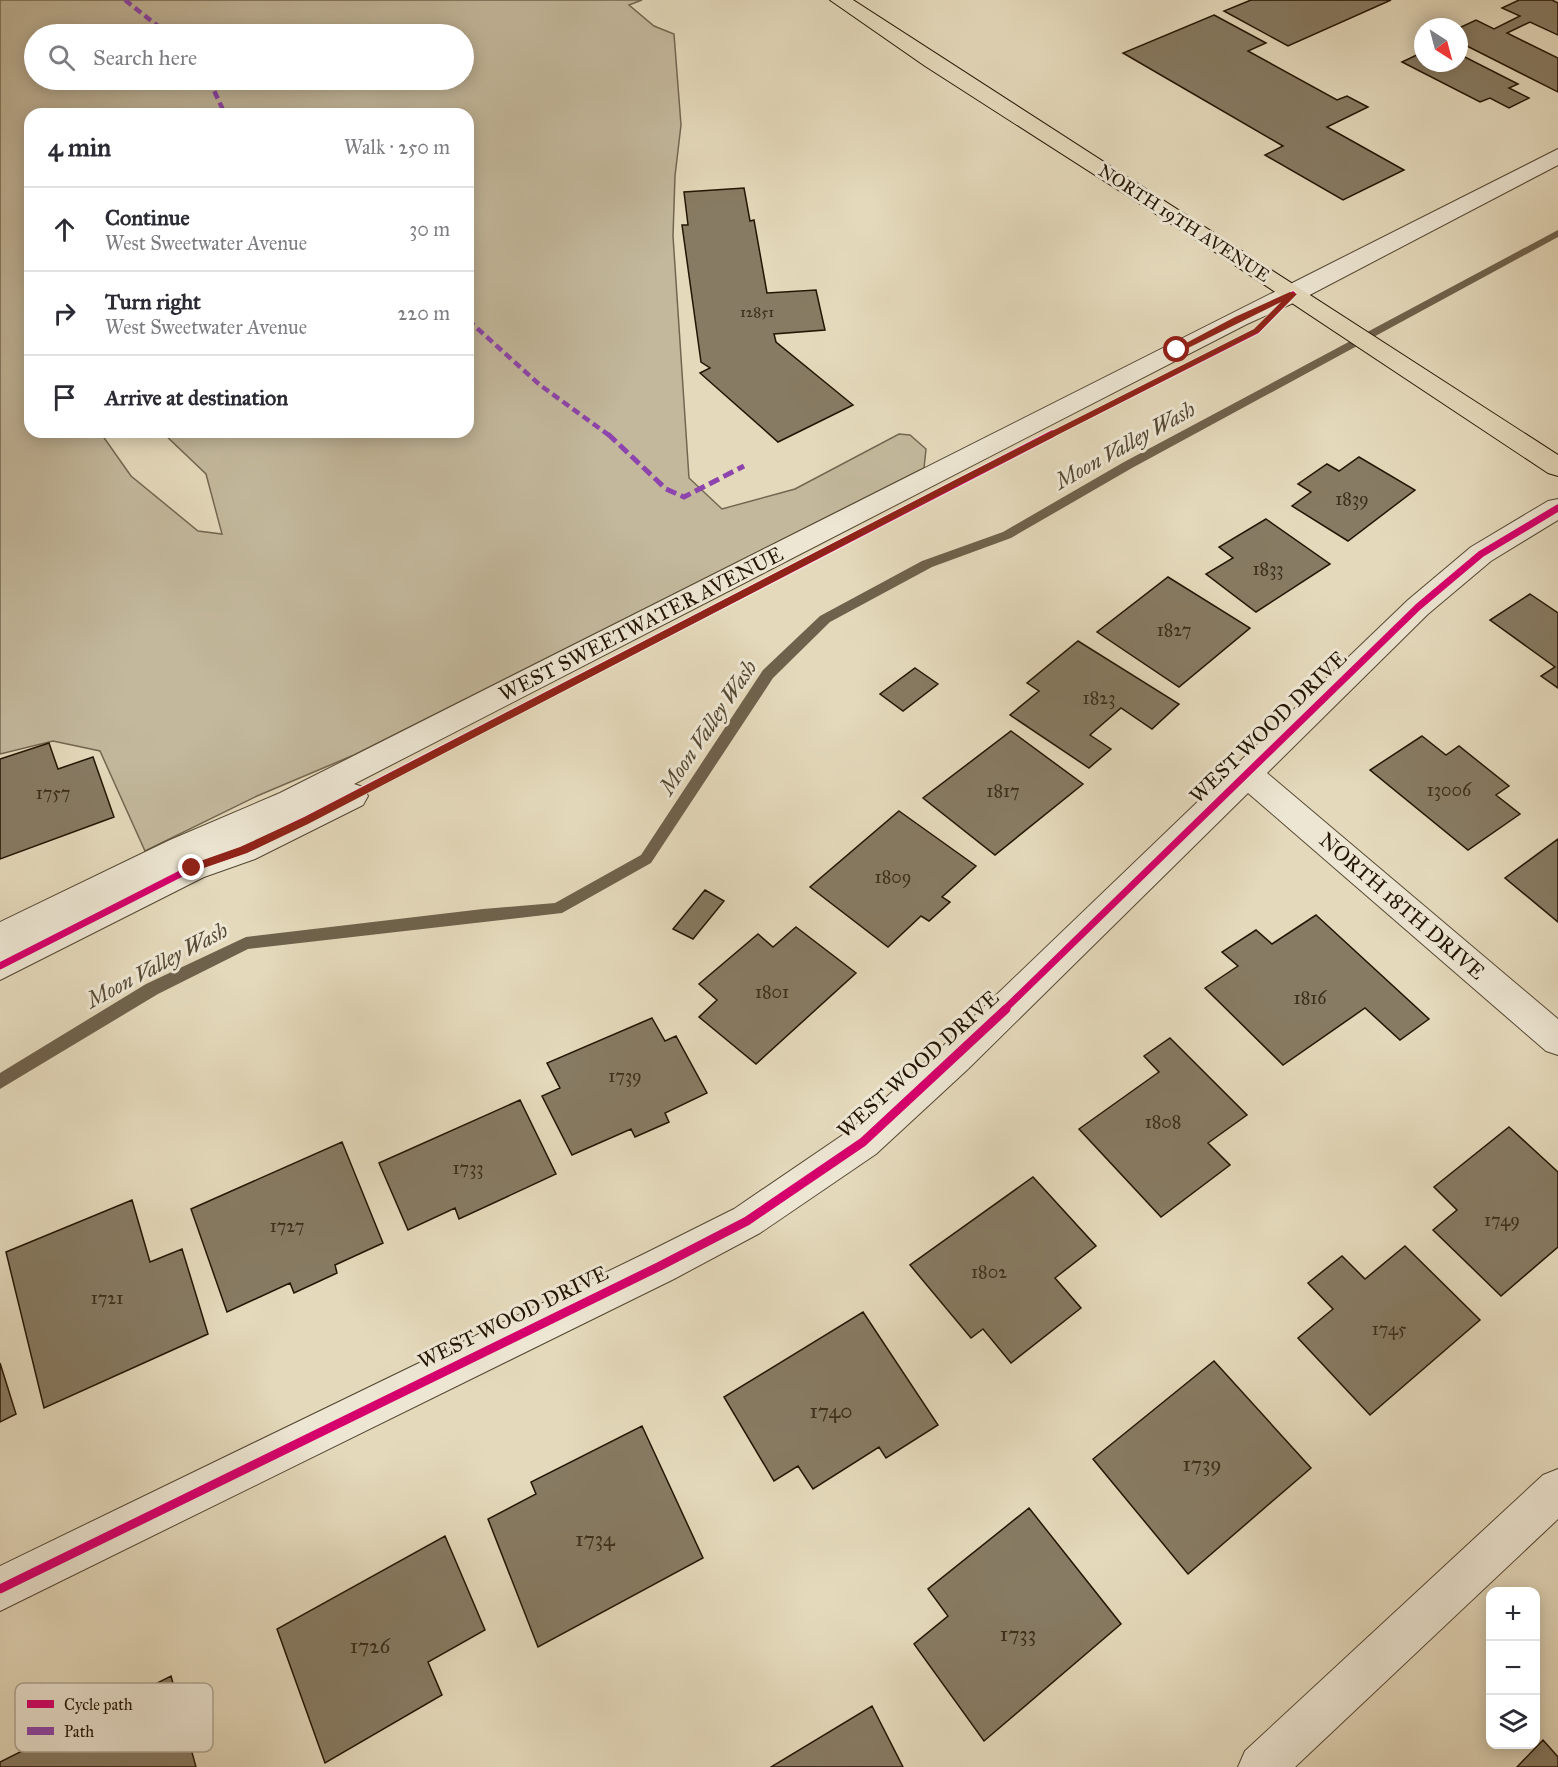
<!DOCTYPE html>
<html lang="en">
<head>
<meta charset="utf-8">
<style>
	:root { --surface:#fff; --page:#f2f2f3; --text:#2b2b33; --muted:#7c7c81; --line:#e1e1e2 }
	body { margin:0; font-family:"IM FELL Great Primer",serif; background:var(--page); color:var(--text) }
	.controls { position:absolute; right:18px; bottom:18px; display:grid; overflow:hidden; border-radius:12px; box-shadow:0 3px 15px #0003 }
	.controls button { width:54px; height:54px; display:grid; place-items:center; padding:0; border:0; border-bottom:2px solid var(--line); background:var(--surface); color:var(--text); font:30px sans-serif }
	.compass { position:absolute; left:1414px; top:18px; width:54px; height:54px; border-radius:50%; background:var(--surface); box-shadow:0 3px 15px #0003; rotate:144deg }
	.stop { position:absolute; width:18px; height:18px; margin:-14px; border:4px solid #8f2418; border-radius:50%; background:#fff }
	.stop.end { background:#8f2418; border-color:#fff; box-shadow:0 2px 6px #0008 }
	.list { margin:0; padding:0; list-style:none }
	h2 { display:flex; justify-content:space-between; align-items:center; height:78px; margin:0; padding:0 24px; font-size:26px }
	h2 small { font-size:20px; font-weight:400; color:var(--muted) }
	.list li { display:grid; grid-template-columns:39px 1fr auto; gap:18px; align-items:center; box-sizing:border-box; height:84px; padding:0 24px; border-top:2px solid var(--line) }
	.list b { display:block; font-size:22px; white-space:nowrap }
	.list p { margin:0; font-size:20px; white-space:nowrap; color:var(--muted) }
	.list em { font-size:20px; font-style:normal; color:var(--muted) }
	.icon { flex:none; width:33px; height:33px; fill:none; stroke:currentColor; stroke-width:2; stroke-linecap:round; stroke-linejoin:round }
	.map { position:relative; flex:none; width:1558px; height:1767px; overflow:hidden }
	.search { position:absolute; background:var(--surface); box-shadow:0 3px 15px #0003; left:24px; top:24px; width:450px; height:66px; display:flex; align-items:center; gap:15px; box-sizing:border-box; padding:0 21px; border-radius:33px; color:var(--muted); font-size:22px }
	.panel { position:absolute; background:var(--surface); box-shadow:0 3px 15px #0003; left:24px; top:108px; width:450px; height:330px; border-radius:18px }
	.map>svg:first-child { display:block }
</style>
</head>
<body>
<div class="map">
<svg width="1558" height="1767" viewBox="0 0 1558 1767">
	<rect width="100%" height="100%" fill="#e4d9bb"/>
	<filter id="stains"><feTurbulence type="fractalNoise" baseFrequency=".00333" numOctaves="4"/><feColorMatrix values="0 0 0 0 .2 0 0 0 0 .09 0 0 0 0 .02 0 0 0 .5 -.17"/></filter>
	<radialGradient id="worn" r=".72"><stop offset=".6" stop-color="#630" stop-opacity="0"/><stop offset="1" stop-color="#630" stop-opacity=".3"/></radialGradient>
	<!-- green -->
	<path fill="#c3b89c" stroke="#736650" stroke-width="1.5" fill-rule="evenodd" d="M0 0H642L629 5 654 26 674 34 681 125 675 176 673 236 689 478 722 509 795 489 899 434 910 435 926 449 924 468 354 755 257 796 145 851 100 751 53 741 0 754ZM34 34H464V80H34ZM30 114H468V432H162L206 474 222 534 198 531 131 476 100 432H30Z"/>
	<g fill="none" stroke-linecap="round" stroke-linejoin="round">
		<!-- stream -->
		<path fill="#6f624c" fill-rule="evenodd" d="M1558 230V237L1132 468 1011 538 932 567 830 622 773 678 651 863 562 913 248 949 158 994 0 1089V1073L146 984 246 937 483 909 555 903 641 855 763 670 820 616 922 561 1003 532 1124 462Z"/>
	</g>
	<!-- building -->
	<path fill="#877b63" stroke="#231503" stroke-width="1.5" d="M1251 0H1391L1288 46 1224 11Z
		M1519 0H1552L1558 3V35L1530 22 1507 33 1558 58V92L1459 42V28L1476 20 1494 29 1520 16 1502 8Z
		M1214 15 1266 43 1248 51 1337 100 1347 96 1368 107 1327 127 1404 170 1343 200 1265 155 1283 146 1123 53Z
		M1423 52V63H1459V54L1518 84 1509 88 1529 98 1509 108 1490 98 1480 102 1402 62Z
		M744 188 750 221 754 220 767 293 816 290 825 330 774 334 776 342 853 405 778 442 700 373 710 368 701 362 682 225H688L684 192Z
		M1359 457 1415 490 1348 541 1292 506 1311 492 1298 484 1327 464 1339 471Z
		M1266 519 1330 564 1256 612 1206 574 1233 558 1219 547Z
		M1168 577 1250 628 1179 687 1097 632Z
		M1530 594 1558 613V688L1541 676 1555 667 1490 620Z
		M1078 641 1179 704 1152 729 1121 708 1090 735 1111 749 1089 768 1010 715 1039 691 1027 683Z
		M915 668 938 684 903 711 880 694Z
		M1011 731 1083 784 995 855 923 798Z
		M1422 736 1446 755 1459 746 1509 786 1496 795 1520 814 1468 850 1370 770Z
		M49 743 58 769 93 757 114 817 0 859V759Z
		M899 811 976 866 942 897 950 902 929 921 921 916 888 947 810 887Z
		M1558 839V922L1505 878Z
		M705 890 724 901 693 939 673 929Z
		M1316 915 1429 1019 1400 1040 1365 1008 1283 1065 1205 988 1238 966 1222 952 1256 930 1272 944Z
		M796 927 856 973 756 1064 699 1017 717 1000 699 984 758 934 773 947Z
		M652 1018 665 1041 676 1036 707 1093 665 1113 669 1122 635 1137 631 1129 572 1155 542 1096 560 1088 547 1063Z
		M1170 1038 1247 1115 1208 1143 1230 1165 1161 1217 1079 1129 1159 1072 1144 1056Z
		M520 1100 556 1174 459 1219 455 1208 408 1230 379 1163Z
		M1509 1127 1558 1172V1247L1501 1296 1433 1230 1457 1210 1434 1187Z
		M342 1142 383 1243 335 1265 337 1273 294 1293 290 1283 227 1312 191 1209Z
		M1033 1177 1096 1246 1055 1278 1081 1308 1011 1363 983 1329 971 1338 910 1265Z
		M132 1200 150 1262 182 1249 208 1334 44 1408 6 1252Z
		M1405 1246 1480 1320 1370 1415 1298 1338 1333 1309 1308 1283 1342 1256 1365 1279Z
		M863 1312 938 1425 886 1458 879 1447 813 1489 798 1466 774 1481 724 1397Z
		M1214 1361 1311 1468 1188 1574 1093 1459Z
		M0 1363 16 1414 0 1422Z
		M642 1426 703 1558 538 1647 488 1519 536 1494 531 1482Z
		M1029 1508 1121 1624 984 1741 914 1644 948 1616 928 1589Z
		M445 1536 485 1630 428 1662 442 1695 325 1763 277 1629Z
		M171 1676 196 1767H0V1762Z
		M872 1706 903 1767H771Z
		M1543 1740 1558 1757V1767H1517Z"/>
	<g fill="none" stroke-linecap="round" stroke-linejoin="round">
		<defs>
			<path id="minor" d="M1558 149V165L1302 299 1247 324 354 784 363 787 368 796 363 805 255 859 204 877 0 980V922L170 840 280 793Z
				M1558 499V520L1491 561 1428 614 1267 773 1558 1019V1055L1546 1051 1248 793 968 1069 876 1154 760 1233 674 1279 0 1611V1566L646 1253 734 1209 850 1130 942 1047 1408 600 1471 547 1548 501Z
				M1558 1469V1519L1295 1767H1238L1245 1751 1543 1475Z"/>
			<path id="major" d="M830 0H853L1558 455V476L1548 473 1215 252 925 66Z"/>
		</defs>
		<!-- minor casing -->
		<use href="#minor" stroke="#534631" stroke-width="2"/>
		<!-- major casing -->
		<use href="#major" stroke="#231503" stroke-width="2"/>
		<!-- minor -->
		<use href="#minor" fill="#ede6d3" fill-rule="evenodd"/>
		<!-- major -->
		<use href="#major" fill="#e4d9bb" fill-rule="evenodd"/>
		<!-- quiet-far1 -->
		<path stroke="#8e44ad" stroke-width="4.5" stroke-dasharray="8 4.5" stroke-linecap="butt" d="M125 0 168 34
			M209 80 225 114
			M468 320 540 385 610 436"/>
		<!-- quiet -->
		<path stroke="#8e44ad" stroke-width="5" stroke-dasharray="11 5" stroke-linecap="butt" d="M608 434 666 489 684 497 744 466"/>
		<defs>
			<path id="cycleway-far2" d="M1049 436 1257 331 1293 294"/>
			<path id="cycleway-far1" d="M0 966 192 868 244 850 304 821 1052 434
				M1004 1010 1418 607 1481 554 1558 508"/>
			<path id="cycleway" d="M0 1589 660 1266 747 1221 863 1142 1006 1009"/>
		</defs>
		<!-- cycleway-far2 casing -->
		<use href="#cycleway-far2" stroke="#ede6d3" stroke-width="8"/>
		<!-- cycleway-far1 casing -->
		<use href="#cycleway-far1" stroke="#ede6d3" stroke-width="10"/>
		<!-- cycleway casing -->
		<use href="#cycleway" stroke="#ede6d3" stroke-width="13"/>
		<!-- cycleway-far2 -->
		<use href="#cycleway-far2" stroke="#d6006c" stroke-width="5"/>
		<!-- cycleway-far1 -->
		<use href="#cycleway-far1" stroke="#d6006c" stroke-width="7"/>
		<!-- cycleway -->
		<use href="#cycleway" stroke="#d6006c" stroke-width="9"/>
	</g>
	<!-- route -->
	<path fill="#8f2418" d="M1290 292 1297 294 1259 332 965 482 308 824 247 853 192 872 189 871V865L240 847 301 819 959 478 1254 329 1281 302 1180 352 1173 350 1235 317Z"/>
	<g text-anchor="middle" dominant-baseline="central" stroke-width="6" stroke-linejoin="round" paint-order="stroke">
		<!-- far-number labels -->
		<g font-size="15" fill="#3c2e1b">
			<text x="757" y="312">12851</text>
		</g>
		<!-- far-street labels -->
		<g font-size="18" fill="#231503" stroke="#ede6d3">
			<text transform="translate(1184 223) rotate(33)">NORTH 19TH AVENUE</text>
		</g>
		<!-- number labels -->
		<g font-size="18" fill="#3c2e1b">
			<text x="1352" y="499">1839</text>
			<text x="1268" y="569">1833</text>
			<text x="1174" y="630">1827</text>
			<text x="1099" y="698">1823</text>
			<text x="1449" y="790">13006</text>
			<text x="1003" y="791">1817</text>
			<text x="53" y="793">1757</text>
			<text x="893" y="877">1809</text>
			<text x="772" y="992">1801</text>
			<text x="1310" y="998">1816</text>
			<text x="625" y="1076">1739</text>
			<text x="1163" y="1122">1808</text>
			<text x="468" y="1168">1733</text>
			<text x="1502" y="1220">1749</text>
			<text x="287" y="1226">1727</text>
			<text x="989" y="1272">1802</text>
			<text x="107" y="1298">1721</text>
			<text x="1389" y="1329">1745</text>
		</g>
		<!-- street labels -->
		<g font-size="21" fill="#231503" stroke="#ede6d3">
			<text transform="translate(641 624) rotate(-27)">WEST SWEETWATER AVENUE</text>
			<text transform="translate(1268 727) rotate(-44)">WEST WOOD DRIVE</text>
			<text transform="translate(1402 906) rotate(41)">NORTH 18TH DRIVE</text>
			<text transform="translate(918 1064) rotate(-42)">WEST WOOD DRIVE</text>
			<text transform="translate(513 1317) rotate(-26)">WEST WOOD DRIVE</text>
		</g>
		<!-- near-number labels -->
		<g font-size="21" fill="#3c2e1b">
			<text x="831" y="1411">1740</text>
			<text x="1202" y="1464">1739</text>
			<text x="595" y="1539">1734</text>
			<text x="1018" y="1634">1733</text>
			<text x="370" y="1646">1726</text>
		</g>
		<!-- water labels -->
		<g font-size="22" font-style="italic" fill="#564933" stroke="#ede6d3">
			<text transform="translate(1125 445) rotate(-29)">Moon Valley Wash</text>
			<text transform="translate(708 727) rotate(-56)">Moon Valley Wash</text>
			<text transform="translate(157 965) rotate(-28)">Moon Valley Wash</text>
		</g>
	</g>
	<!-- legend -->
	<rect x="15" y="1683" width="198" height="69" rx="9" fill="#ede6d3" stroke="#b0a795" stroke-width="1.5"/>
	<rect x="27" y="1700" width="27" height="8" fill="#d6006c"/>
	<rect x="27" y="1727" width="27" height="8" fill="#8e44ad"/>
	<g font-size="16" fill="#231503">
		<text x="64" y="1710">Cycle path</text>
		<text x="64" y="1737">Path</text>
	</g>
	<rect width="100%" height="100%" filter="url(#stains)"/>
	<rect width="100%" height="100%" fill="url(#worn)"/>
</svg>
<div class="controls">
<button>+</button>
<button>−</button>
<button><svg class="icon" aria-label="layers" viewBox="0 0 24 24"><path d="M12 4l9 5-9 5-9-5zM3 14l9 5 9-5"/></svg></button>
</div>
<svg class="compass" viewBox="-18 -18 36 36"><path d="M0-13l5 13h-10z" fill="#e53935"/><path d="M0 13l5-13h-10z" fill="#7c7c81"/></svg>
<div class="stop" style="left:1177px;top:350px"></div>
<div class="stop end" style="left:192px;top:868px"></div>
<div class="search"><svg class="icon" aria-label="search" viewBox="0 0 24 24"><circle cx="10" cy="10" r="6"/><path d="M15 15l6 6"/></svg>Search here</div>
<section class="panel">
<h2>4 min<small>Walk · 250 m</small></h2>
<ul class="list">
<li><svg class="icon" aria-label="ahead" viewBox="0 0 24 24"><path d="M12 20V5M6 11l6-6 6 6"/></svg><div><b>Continue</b><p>West Sweetwater Avenue</p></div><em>30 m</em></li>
<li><svg class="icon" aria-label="right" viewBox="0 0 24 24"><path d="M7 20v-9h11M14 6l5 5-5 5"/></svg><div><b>Turn right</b><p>West Sweetwater Avenue</p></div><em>220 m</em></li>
<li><svg class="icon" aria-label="arrive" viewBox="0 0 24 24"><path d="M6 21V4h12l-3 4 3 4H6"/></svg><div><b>Arrive at destination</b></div></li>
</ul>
</section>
</div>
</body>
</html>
